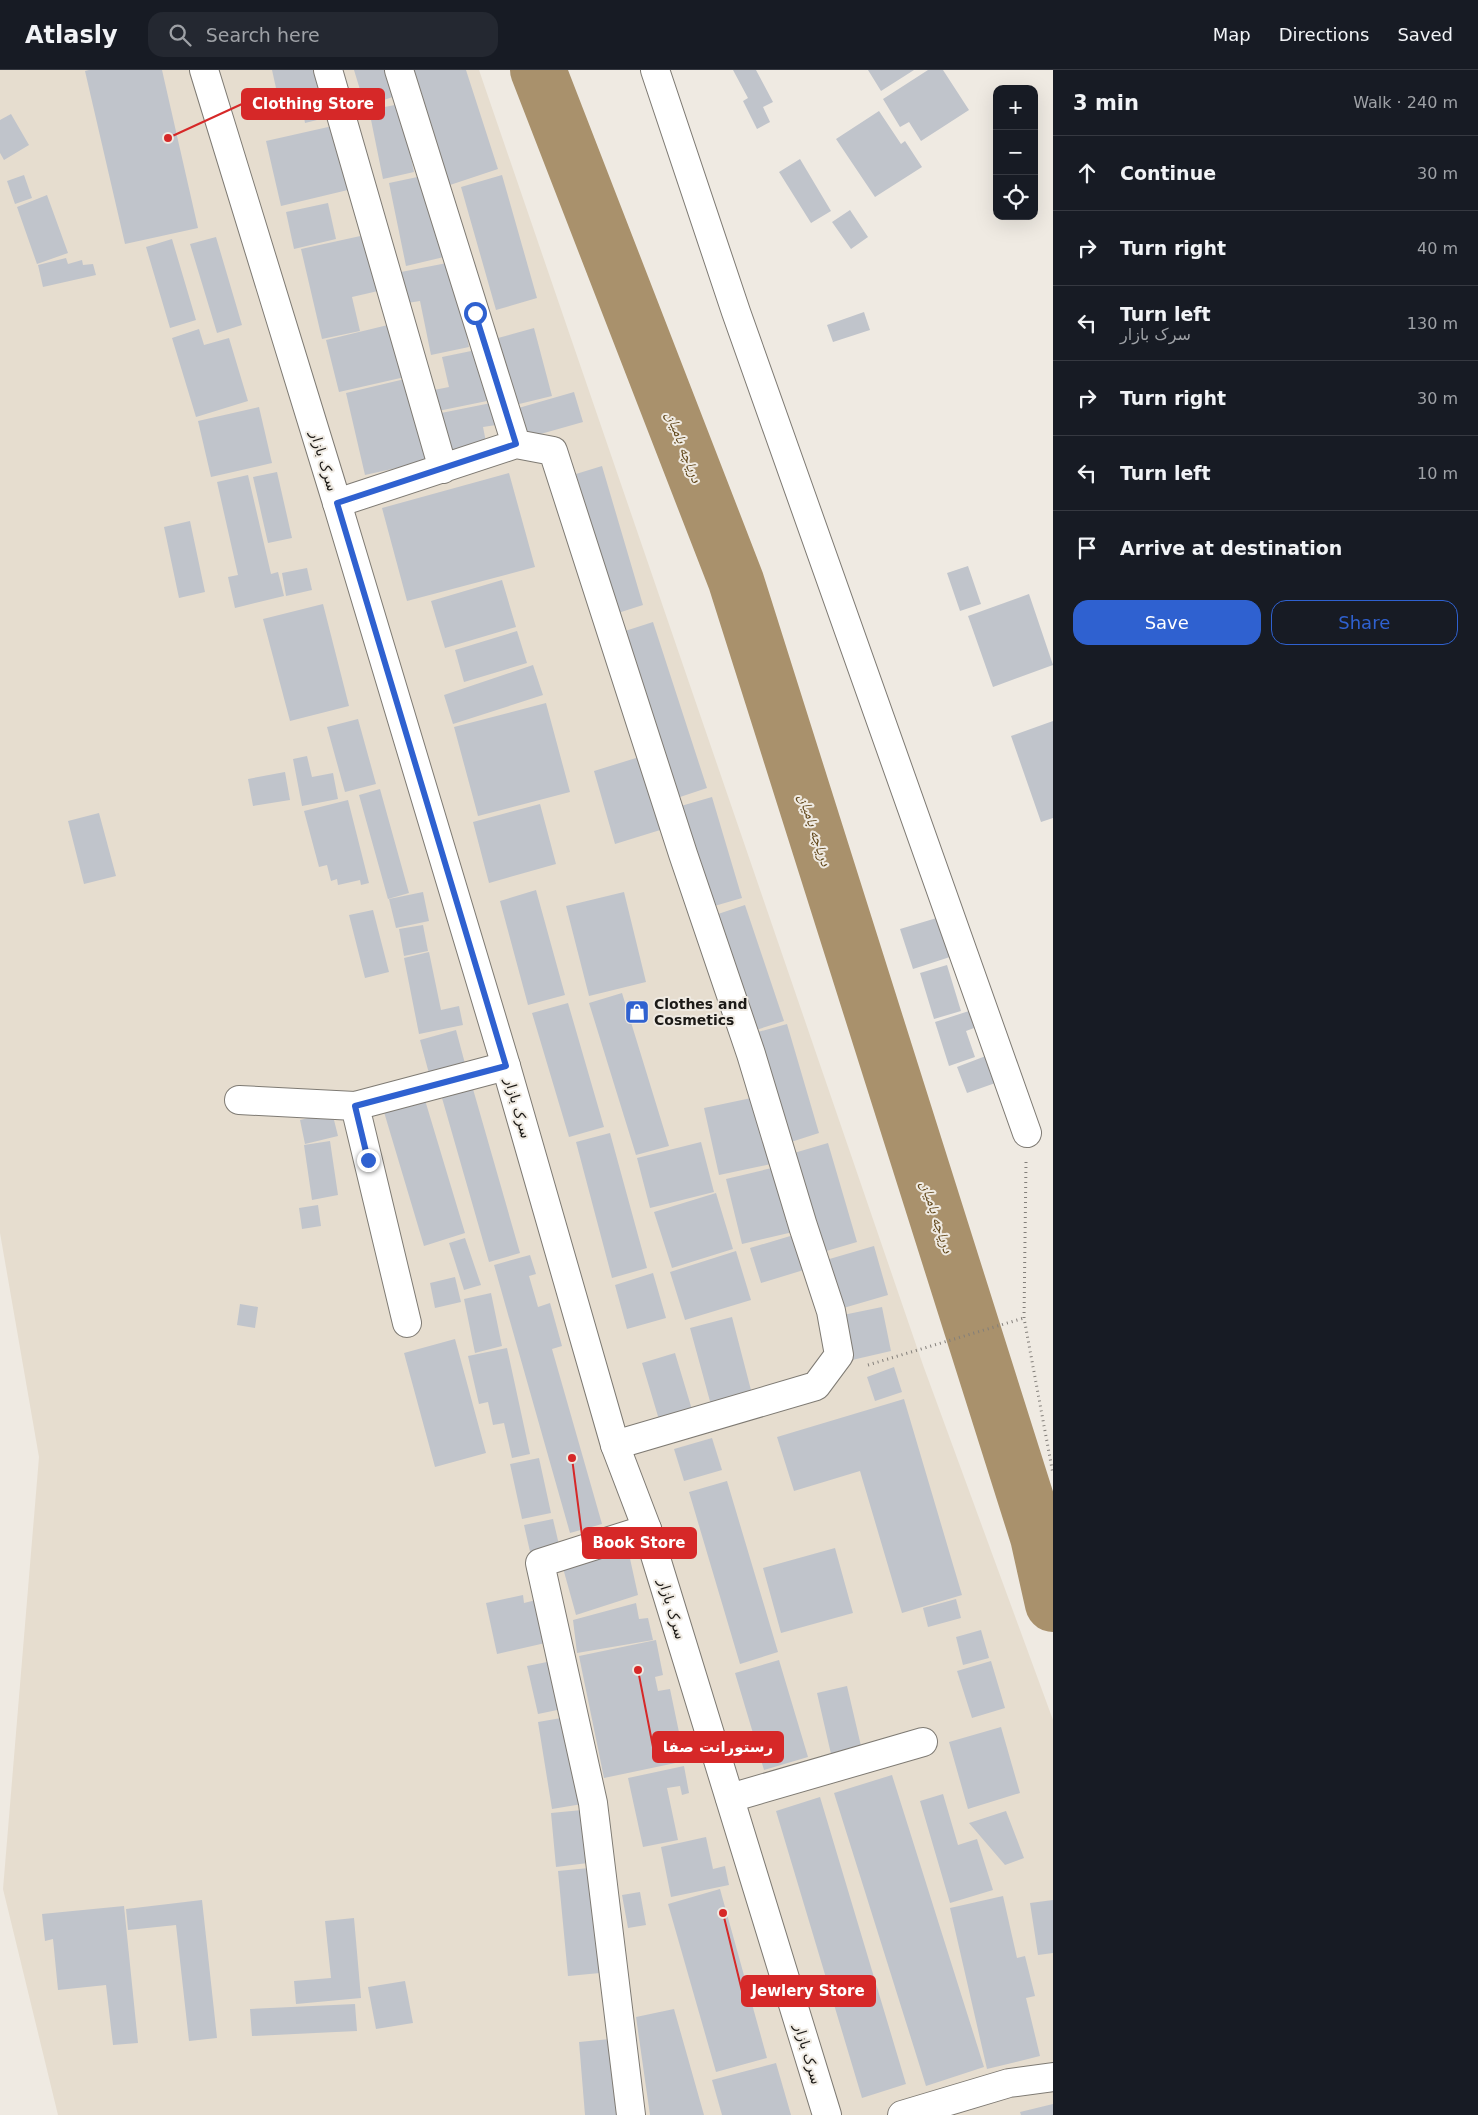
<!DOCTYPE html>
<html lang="en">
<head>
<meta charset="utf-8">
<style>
	:root { --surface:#171b24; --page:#242831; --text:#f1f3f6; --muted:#9ea1a6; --line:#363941; --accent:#2f61d0 }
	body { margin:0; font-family:"DejaVu Sans","Noto Naskh Arabic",sans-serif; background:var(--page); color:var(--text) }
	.controls { position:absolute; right:15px; top:15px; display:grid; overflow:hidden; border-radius:10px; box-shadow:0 5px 20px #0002 }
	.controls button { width:45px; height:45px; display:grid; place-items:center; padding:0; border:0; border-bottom:1px solid var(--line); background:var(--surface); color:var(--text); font:25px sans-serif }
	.stop { position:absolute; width:15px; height:15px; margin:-11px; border:4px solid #2f61d0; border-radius:50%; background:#fff }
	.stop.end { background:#2f61d0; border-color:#fff; box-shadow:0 1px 5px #0008 }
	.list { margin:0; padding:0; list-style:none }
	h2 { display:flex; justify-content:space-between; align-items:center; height:65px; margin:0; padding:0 20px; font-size:21px }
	h2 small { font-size:16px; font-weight:400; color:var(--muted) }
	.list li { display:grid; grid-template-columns:32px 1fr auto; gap:15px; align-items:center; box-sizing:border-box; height:75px; padding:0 20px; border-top:1px solid var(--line) }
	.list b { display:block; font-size:19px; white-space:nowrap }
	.list p { margin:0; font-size:16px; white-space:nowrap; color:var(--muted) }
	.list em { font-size:16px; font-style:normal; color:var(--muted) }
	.actions { display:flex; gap:10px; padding:15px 20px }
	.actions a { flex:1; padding:11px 0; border:1px solid var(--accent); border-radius:15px; text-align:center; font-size:18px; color:var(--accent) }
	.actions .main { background:var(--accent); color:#fff }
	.icon { flex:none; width:28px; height:28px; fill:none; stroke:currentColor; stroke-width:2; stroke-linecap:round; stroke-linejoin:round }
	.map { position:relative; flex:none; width:1053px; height:2045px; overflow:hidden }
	header { display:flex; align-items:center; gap:30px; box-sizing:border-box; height:70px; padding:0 25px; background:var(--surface); border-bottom:1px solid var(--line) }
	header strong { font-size:24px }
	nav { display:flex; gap:28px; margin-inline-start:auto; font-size:18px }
	.search { width:350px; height:45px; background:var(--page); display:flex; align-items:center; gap:12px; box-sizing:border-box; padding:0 18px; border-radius:15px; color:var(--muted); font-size:19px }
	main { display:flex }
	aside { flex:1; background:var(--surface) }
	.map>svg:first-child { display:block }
</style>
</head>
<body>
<header>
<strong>Atlasly</strong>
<div class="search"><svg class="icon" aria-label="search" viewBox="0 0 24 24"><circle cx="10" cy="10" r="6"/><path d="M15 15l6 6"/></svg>Search here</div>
<nav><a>Map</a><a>Directions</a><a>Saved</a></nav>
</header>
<main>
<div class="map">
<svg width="1053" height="2045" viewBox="0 0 1053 2045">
	<rect width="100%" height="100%" fill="#efeae2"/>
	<!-- built -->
	<path fill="#e6ddcf" d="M0 0H479L923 1295 1053 1650V2045H58L3 1819 39 1387 0 1163Z"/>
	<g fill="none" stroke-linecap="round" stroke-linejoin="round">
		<!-- river -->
		<path stroke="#a9916c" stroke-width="56" d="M538 0 736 511 1038 1467 1053 1534"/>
	</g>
	<!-- building -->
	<path fill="#c0c4cb" d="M89 0H162L198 158 125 174 85 1Z
		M272 0H319L329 47 305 53 303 41 282 45Z
		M354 0H388L396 26 365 36Z
		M413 0H466L498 99 450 115Z
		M733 0H756L773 32 763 37 770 52 757 59 743 31 748 28Z
		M868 0H914L881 21Z
		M928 0H943L969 40 921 71 909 52 900 57 883 29Z
		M400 34 414 102 383 109 369 40Z
		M879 41 901 74 905 71 922 97 875 127 836 69Z
		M11 44 29 75 4 90 0 83V50Z
		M337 55 352 119 281 136 266 71Z
		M800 89 831 141 811 153 779 102Z
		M24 105 32 128 15 134 7 111Z
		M427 105 444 187 406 196 389 113Z
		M502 105 537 228 496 240 461 117Z
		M47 125 68 183 37 194 17 137Z
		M328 133 336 169 294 179 286 142Z
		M850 140 868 167 851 179 832 152Z
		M365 165 378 221 352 227 360 261 322 269 301 179Z
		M216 167 242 255 217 263 190 174Z
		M172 169 196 250 170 258 146 177Z
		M66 188 68 194 82 190 83 195 93 194 96 205 43 217 38 195Z
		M452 192 469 277 431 285 420 231 407 233 401 202Z
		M864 242 870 260 833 272 827 255Z
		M392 254 405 307 339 322 326 270Z
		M534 258 552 326 515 335 498 268Z
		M199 259 204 275 229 268 248 331 196 347 172 268Z
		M476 280 487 331 433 342 429 321 449 317 442 287Z
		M409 308 428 391 365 405 346 323Z
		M574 322 583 352 523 369 515 339Z
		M491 333 496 355 483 357 487 377 449 385 441 343Z
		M259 337 272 393 211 407 198 351Z
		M602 396 643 535 618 543 576 404Z
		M277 402 292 468 268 473 253 407Z
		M509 403 535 497 407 531 382 438Z
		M248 405 271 504 278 502 284 526 235 538 228 507 238 505 217 412Z
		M190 451 205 522 179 528 164 457Z
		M968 496 981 534 960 541 947 503Z
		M307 498 312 520 286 526 282 503Z
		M502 510 516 557 445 578 431 531Z
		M1029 524 1053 595 993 617 968 546Z
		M323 534 349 636 290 651 263 549Z
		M653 552 707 718 677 728 622 562Z
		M517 561 527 593 464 612 455 580Z
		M533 595 543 625 453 654 444 625Z
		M546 633 570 722 478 746 454 657Z
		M358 649 376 714 345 722 327 657Z
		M1053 651V748L1041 752 1011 666Z
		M649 684 670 757 615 774 594 701Z
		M307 686 312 707 333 703 338 729 302 736 293 689Z
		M285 702 290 730 253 736 248 709Z
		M380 719 409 823 388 829 359 725Z
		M712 727 742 828 711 837 681 736Z
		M348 730 369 813 361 815 360 810 338 815 337 809 331 811 327 795 319 797 304 741Z
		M540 734 556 794 489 813 473 752Z
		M99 743 116 806 84 814 68 751Z
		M536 820 565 925 528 935 500 831Z
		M423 822 429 851 396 858 389 829Z
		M624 822 646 912 589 926 566 836Z
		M745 835 784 951 756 960 718 844Z
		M373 840 389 902 365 908 349 845Z
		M940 847 953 886 913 899 900 859Z
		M423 855 428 881 404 886 399 859Z
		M429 882 441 940 459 936 463 955 419 964 404 888Z
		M947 895 961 941 934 949 920 903Z
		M622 923 669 1076 636 1085 589 933Z
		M568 933 604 1057 569 1067 532 943Z
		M969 941 974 958 966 961 975 987 949 996 935 952Z
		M787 954 819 1063 791 1072 758 962Z
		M456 960 467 1001 431 1011 420 970Z
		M991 984 1001 1011 967 1023 957 997Z
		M473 1019 520 1183 489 1192 442 1028Z
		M756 1027 771 1094 719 1105 704 1038Z
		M425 1030 465 1163 424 1176 384 1042Z
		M332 1042 338 1066 305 1074 300 1050Z
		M610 1063 647 1198 612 1208 576 1072Z
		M330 1071 338 1125 312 1130 304 1075Z
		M701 1072 714 1122 650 1138 637 1088Z
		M828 1073 857 1172 823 1182 794 1083Z
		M776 1097 793 1162 742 1174 726 1109Z
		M716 1123 733 1179 672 1198 654 1142Z
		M318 1135 321 1156 302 1159 299 1138Z
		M797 1164 807 1199 761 1213 750 1178Z
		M465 1168 481 1215 464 1220 449 1173Z
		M874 1176 888 1225 840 1239 826 1190Z
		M736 1181 751 1230 685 1250 670 1202Z
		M530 1185 536 1204 529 1206 538 1237 550 1233 562 1276 552 1279 602 1454 570 1463 494 1195Z
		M653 1203 666 1248 627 1259 615 1215Z
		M455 1207 461 1232 435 1238 430 1213Z
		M491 1223 502 1276 475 1283 464 1229Z
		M240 1234 258 1237 255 1258 237 1255Z
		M882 1237 891 1281 852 1290 843 1245Z
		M732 1247 752 1324 711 1335 690 1258Z
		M455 1269 486 1383 435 1397 404 1283Z
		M507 1278 530 1384 512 1388 504 1353 493 1355 488 1332 479 1334 468 1286Z
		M675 1283 693 1343 660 1353 642 1293Z
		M894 1297 902 1322 875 1331 867 1307Z
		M904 1329 962 1525 902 1543 860 1401 794 1421 777 1367Z
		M712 1368 722 1400 684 1411 674 1379Z
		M539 1388 551 1443 522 1449 510 1394Z
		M727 1411 778 1582 740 1594 689 1422Z
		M553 1449 560 1479 531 1486 524 1455Z
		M627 1475 638 1525 576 1545 563 1498Z
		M835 1478 853 1543 781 1563 763 1498Z
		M523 1525 524 1533 540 1529 554 1571 497 1584 486 1533Z
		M956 1529 961 1548 928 1557 923 1538Z
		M636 1533 639 1549 648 1548 653 1570 577 1583 573 1550Z
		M981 1560 989 1588 963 1595 956 1567Z
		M656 1570 663 1605 655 1607 658 1621 670 1619 685 1691 604 1708 579 1586Z
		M779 1590 808 1687 764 1700 735 1603Z
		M552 1591 562 1639 538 1644 527 1596Z
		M991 1591 1005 1638 972 1648 957 1601Z
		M847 1616 861 1676 831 1684 817 1623Z
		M567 1647 582 1734 552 1739 538 1652Z
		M1001 1657 1020 1723 968 1739 949 1672Z
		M684 1696 689 1723 682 1725 680 1716 667 1718 678 1770 643 1777 628 1708Z
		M892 1705 984 1997 926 2016 834 1723Z
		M943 1724 958 1775 977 1769 993 1820 950 1833 920 1731Z
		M820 1727 906 2014 862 2028 776 1741Z
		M582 1740 588 1793 556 1797 551 1743Z
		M1006 1741 1024 1788 1005 1795 969 1753Z
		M706 1767 713 1799 725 1796 729 1815 671 1827 661 1777Z
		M589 1798 600 1903 568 1906 558 1801Z
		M720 1819 767 1988 716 2002 668 1834Z
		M640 1822 646 1855 628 1858 622 1825Z
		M1003 1826 1017 1888 1025 1886 1035 1926 1026 1928 1040 1986 987 1999 950 1838Z
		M202 1830 217 1968 189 1971 176 1855 128 1860 126 1839Z
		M1053 1830V1883L1038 1885 1030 1833Z
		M124 1836 138 1973 113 1975 106 1915 58 1920 53 1869 45 1871 42 1844Z
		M354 1848 361 1928 296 1934 294 1911 331 1908 325 1851Z
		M405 1911 413 1953 376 1959 368 1917Z
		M355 1934 357 1961 252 1966 250 1939Z
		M674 1939 704 2045H650L636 1947Z
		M610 1969 616 2045H585L579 1972Z
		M776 1993 791 2045H722L712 2010Z
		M1053 2034V2045H1021L1020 2042Z"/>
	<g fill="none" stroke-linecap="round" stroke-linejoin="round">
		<defs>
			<path id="minor" d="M328 0 443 399
				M399 0 516 374
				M655 0 736 242 1027 1063
				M337 433 516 374 553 381 683 784 751 984 803 1156 831 1241 839 1285 816 1316 615 1375
				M239 1030 355 1036
				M407 1253 355 1036 506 996
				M730 1728 923 1672
				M631 2045 593 1733 540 1493 647 1459
				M902 2045 1009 2013 1053 2007"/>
			<path id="major" d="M204 0 337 433 506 996 615 1375 647 1459 827 2045"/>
		</defs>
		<!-- minor casing -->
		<use href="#minor" stroke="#7e7a73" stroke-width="30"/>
		<!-- major casing -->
		<use href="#major" stroke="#7e7a73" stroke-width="30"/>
		<!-- path -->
		<path stroke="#837f7a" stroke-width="3" stroke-dasharray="1 4" stroke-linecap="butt" d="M1026 1092 1024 1248 1053 1404
			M868 1295 1024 1248"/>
		<!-- minor -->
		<use href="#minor" stroke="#fff" stroke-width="28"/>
		<!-- major -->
		<use href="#major" stroke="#fff" stroke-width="28"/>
	</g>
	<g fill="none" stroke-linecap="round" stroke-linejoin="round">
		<!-- route -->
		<path stroke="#2f61d0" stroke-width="6" d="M368 1090 355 1036 506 996 337 433 516 374 475 243"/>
	</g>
	<!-- icons -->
	<defs>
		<symbol id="shop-square" viewBox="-11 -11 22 22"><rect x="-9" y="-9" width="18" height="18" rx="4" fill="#2f61d0" stroke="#efeae2"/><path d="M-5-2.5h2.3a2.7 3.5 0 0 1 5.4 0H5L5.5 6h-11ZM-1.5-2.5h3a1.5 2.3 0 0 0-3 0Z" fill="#fff"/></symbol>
	</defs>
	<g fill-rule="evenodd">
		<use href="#shop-square" x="623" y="928" width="28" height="28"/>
	</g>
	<g text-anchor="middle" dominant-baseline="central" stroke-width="4" stroke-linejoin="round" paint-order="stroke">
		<!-- street labels -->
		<g font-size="14" fill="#1c1a17" stroke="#efeae2">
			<text transform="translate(324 391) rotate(73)">سرک بازار</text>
			<text transform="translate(518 1038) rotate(74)">سرک بازار</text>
			<text transform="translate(672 1539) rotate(73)">سرک بازار</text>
			<text transform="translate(808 1984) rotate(73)">سرک بازار</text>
		</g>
		<!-- poi labels -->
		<g font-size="14" font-weight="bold" fill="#1c1a17" stroke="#efeae2" text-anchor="start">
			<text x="654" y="934">Clothes and<tspan x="654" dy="16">Cosmetics</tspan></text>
		</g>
		<!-- water labels -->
		<g font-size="15" font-style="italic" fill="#604517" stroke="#efeae2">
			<text transform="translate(684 377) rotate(69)">دریاچه بامیان</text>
			<text transform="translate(815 760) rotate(72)">دریاچه بامیان</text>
			<text transform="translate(937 1147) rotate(72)">دریاچه بامیان</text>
		</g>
	</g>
	<!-- callouts -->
	<path fill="none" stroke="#d62828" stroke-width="2" d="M168 68L242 34M572 1388L583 1473M638 1600L653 1677M723 1843L742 1921"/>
	<g fill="#d62828" stroke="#efeae2" stroke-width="2">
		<circle cx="168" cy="68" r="5"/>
		<circle cx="572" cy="1388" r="5"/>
		<circle cx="638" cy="1600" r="5"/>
		<circle cx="723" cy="1843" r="5"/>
	</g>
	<g fill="#d62828" stroke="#d62828" stroke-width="2">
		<rect x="242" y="19" width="142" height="30" rx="5"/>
		<rect x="583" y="1458" width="113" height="30" rx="5"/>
		<rect x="653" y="1662" width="130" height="30" rx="5"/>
		<rect x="742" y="1906" width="133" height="30" rx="5"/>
	</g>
	<g font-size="15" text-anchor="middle" font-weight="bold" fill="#fff">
		<text x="313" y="39">Clothing Store</text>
		<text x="639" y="1478">Book Store</text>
		<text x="718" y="1682">رستورانت صفا</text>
		<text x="808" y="1926">Jewlery Store</text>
	</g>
</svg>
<div class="controls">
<button>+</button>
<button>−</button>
<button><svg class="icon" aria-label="locate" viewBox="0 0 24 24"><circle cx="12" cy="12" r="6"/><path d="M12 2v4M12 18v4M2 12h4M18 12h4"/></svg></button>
</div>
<div class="stop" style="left:475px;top:243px"></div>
<div class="stop end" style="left:368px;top:1090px"></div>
</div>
<aside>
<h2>3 min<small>Walk · 240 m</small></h2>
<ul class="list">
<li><svg class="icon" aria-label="ahead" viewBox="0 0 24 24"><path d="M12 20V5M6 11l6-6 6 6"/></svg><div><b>Continue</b></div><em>30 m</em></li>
<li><svg class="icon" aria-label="right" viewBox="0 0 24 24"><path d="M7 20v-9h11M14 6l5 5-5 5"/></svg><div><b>Turn right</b></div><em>40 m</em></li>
<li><svg class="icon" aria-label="left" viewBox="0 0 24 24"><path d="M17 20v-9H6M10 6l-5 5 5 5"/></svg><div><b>Turn left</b><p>سرک بازار</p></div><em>130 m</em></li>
<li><svg class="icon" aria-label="right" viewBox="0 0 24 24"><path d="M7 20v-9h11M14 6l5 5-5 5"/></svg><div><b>Turn right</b></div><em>30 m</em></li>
<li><svg class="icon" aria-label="left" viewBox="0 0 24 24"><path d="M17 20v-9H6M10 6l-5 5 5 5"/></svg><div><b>Turn left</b></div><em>10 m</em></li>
<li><svg class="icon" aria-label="arrive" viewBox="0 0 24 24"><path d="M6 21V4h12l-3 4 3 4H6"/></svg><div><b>Arrive at destination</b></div></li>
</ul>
<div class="actions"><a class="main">Save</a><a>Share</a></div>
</aside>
</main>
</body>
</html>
